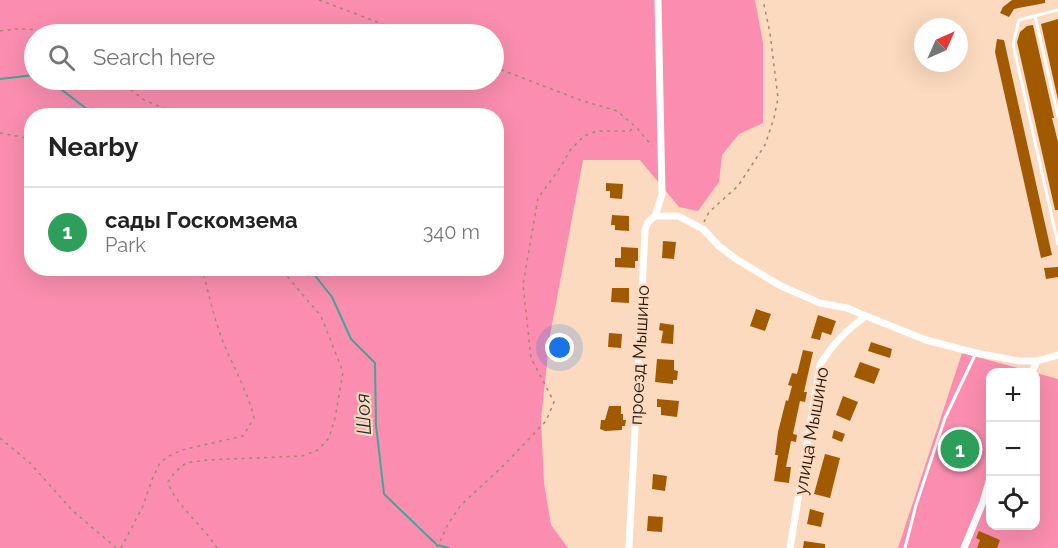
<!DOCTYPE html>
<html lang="en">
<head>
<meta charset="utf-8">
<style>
	:root { --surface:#fff; --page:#f2f2f2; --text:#222; --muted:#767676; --line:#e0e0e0; --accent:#ea580c }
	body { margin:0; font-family:Raleway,sans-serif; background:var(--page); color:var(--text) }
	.controls { position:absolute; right:18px; bottom:18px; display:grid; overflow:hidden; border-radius:12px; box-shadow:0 6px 24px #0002 }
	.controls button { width:54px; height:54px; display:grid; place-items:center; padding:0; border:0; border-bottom:2px solid var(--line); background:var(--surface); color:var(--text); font:30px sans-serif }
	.compass { position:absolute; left:914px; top:18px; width:54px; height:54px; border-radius:50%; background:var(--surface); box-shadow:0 6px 24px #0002; rotate:45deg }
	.you { position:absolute; left:560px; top:348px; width:21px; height:21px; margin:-15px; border:4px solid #fff; border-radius:50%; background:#1a73e8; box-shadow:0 0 0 9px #1a73e833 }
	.badge { display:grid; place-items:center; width:39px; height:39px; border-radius:50%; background:var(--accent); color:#fff; font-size:20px; font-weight:700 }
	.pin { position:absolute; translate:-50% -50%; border:3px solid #fff; box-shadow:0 2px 6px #0006 }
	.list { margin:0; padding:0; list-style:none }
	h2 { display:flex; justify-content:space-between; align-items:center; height:78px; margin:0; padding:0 24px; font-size:26px }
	h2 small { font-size:20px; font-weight:400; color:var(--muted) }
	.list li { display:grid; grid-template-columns:39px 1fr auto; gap:18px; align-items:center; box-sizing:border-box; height:90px; padding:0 24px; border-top:2px solid var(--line) }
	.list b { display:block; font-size:22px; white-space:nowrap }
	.list p { margin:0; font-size:20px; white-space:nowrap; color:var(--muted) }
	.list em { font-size:20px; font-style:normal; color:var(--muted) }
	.icon { flex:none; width:33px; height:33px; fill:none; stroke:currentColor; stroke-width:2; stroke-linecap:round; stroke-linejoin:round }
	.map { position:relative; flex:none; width:1058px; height:548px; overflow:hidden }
	.search { position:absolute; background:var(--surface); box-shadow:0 6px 24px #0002; left:24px; top:24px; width:480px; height:66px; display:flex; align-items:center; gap:15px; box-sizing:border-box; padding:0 21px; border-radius:33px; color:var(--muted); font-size:22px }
	.panel { position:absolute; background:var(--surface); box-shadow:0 6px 24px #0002; left:24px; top:108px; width:480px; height:168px; border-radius:24px }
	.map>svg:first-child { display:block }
</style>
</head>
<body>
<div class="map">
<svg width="1058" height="548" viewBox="0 0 1058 548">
	<rect width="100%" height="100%" fill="#fcdabf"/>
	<!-- green -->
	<path fill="#fb8eb0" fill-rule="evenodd" d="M0 0H755L763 43V123L739 134 722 155 719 182 698 211 679 207 640 160H583L550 335 541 420 544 483 551 525 568 548H0ZM34 34H494V80H34ZM32 116H496V268H32Z
		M962 353 1033 372H990V526H1036V373L1058 379V548H898Z"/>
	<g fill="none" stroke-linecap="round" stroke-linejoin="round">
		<!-- stream -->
		<path stroke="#43a595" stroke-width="2" d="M0 79 34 75
			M43 80 58 87 96 116
			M309 268 332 297 351 339 375 363 376 425 384 494 437 545 449 548"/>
	</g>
	<!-- building -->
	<path fill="#a15a00" d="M1012 0H1045V3L1014 9 1009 17 1000 13 1003 7Z
		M1058 19V100L1041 24Z
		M1033 25 1054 118H1052L1058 142V210H1055L1017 42 1020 32 1027 26Z
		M997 39 1004 40 1052 255 1041 258 995 52Z
		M606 183 623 184 622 199 610 198V191H606Z
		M612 215 629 216V231L615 230V225H611Z
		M663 241 676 242 674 259 662 258Z
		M621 247 638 248V261H635V268L615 267V258H621Z
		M1058 267V277L1046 279 1044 268Z
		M612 288H629V303L611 302Z
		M756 309 771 314 765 331 750 326Z
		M818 315 836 321 831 335 822 332 820 340 811 338Z
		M660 323 674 325 673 344 661 343 663 331 659 330Z
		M609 333 622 334 621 348 608 347Z
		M871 342 892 349 890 358 868 351Z
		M803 350 813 352 804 392H807L805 402 800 401 793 434 797 435 796 442 791 441 786 467H791L789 483 774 481 778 455H775L778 432 786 400 788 401 792 386 788 385 792 373 797 374Z
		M657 359 674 360V370L678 371 677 380H673V384L655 382Z
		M860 362 880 369 874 384 854 377Z
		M843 396 858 402 850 421 836 415Z
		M657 399 679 401 677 417 661 415V407H657Z
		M609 406H621V414H623V420H626L625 426H622V430L605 431 600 429 601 420H605Z
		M834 430 845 434 842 442 832 438Z
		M825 454 840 458 830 498 814 494Z
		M653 474 667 476 665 491 652 489Z
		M810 509 824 513 821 527 807 524Z
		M648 516 663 517 662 532 647 531Z
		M979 531 1000 540 997 548H977L980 540 976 538Z
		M804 541 825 544V548H803Z"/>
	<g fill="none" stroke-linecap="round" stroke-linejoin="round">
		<!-- path -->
		<path stroke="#a28873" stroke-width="1.5" stroke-dasharray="3 4.5" stroke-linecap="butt" d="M319 0 409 34
			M0 31C19 28 35 28 53 34
			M494 67 580 100 617 111 637 128 652 146
			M119 80 144 100 182 116
			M0 133 32 139
			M704 222 709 212 738 186 765 145 774 118 778 98 770 33 763 0
			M0 438 30 463 72 510 116 548
			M121 548 143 506 153 477 160 463 169 456 182 450 243 436 254 418C248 392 234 369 224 344 214 320 209 294 202 268
			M217 548C204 527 173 502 168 482L175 472 186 463 207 460 302 456 318 450 329 438 335 418 343 372 321 316 280 268
			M437 548 448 524 461 505 504 465 546 421 554 402 531 358 523 285 538 198 560 168 571 149 584 136 597 131H630L634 126"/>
		<!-- lane -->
		<path stroke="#fff" stroke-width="3" d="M1058 10 1019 20 1013 44 1058 244
			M1035 16 1058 117
			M905 548 916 505 945 418 975 355"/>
		<!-- street -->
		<path stroke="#fff" stroke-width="7" d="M655 216 662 194 658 0
			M1032 372 1037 361
			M629 548 645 230 648 222 655 216H678L703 229 719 246 736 259 781 286 820 303 847 308 866 316
			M790 548 820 365C832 344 846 330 866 316L926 340 976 353 1019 361H1037L1058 355
			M964 548 983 502 990 478"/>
	</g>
	<g text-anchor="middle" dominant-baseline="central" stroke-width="4.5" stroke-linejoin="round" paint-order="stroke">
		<!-- street labels -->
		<g font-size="18" fill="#251609" stroke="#fcdabf">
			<text transform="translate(639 355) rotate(-87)">проезд Мышино</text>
			<text transform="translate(811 431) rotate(-80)">улица Мышино</text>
		</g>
		<!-- water labels -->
		<g font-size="20" font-style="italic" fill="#14322d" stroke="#fcdabf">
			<text transform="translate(363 414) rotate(-93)">Шоя</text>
		</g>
	</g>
</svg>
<div class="controls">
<button>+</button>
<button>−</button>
<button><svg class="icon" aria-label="locate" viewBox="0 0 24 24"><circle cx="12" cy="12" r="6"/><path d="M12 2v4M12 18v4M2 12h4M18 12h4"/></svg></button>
</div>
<svg class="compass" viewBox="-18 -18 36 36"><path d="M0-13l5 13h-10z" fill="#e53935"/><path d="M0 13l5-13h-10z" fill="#767676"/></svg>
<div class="you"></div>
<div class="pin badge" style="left:960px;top:449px;background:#2e9e5b">1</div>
<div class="search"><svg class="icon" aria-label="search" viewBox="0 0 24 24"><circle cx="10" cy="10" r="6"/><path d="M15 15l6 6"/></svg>Search here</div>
<section class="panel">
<h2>Nearby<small></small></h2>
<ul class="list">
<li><span class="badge" style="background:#2e9e5b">1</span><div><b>сады Госкомзема</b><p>Park</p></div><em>340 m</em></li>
</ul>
</section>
</div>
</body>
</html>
